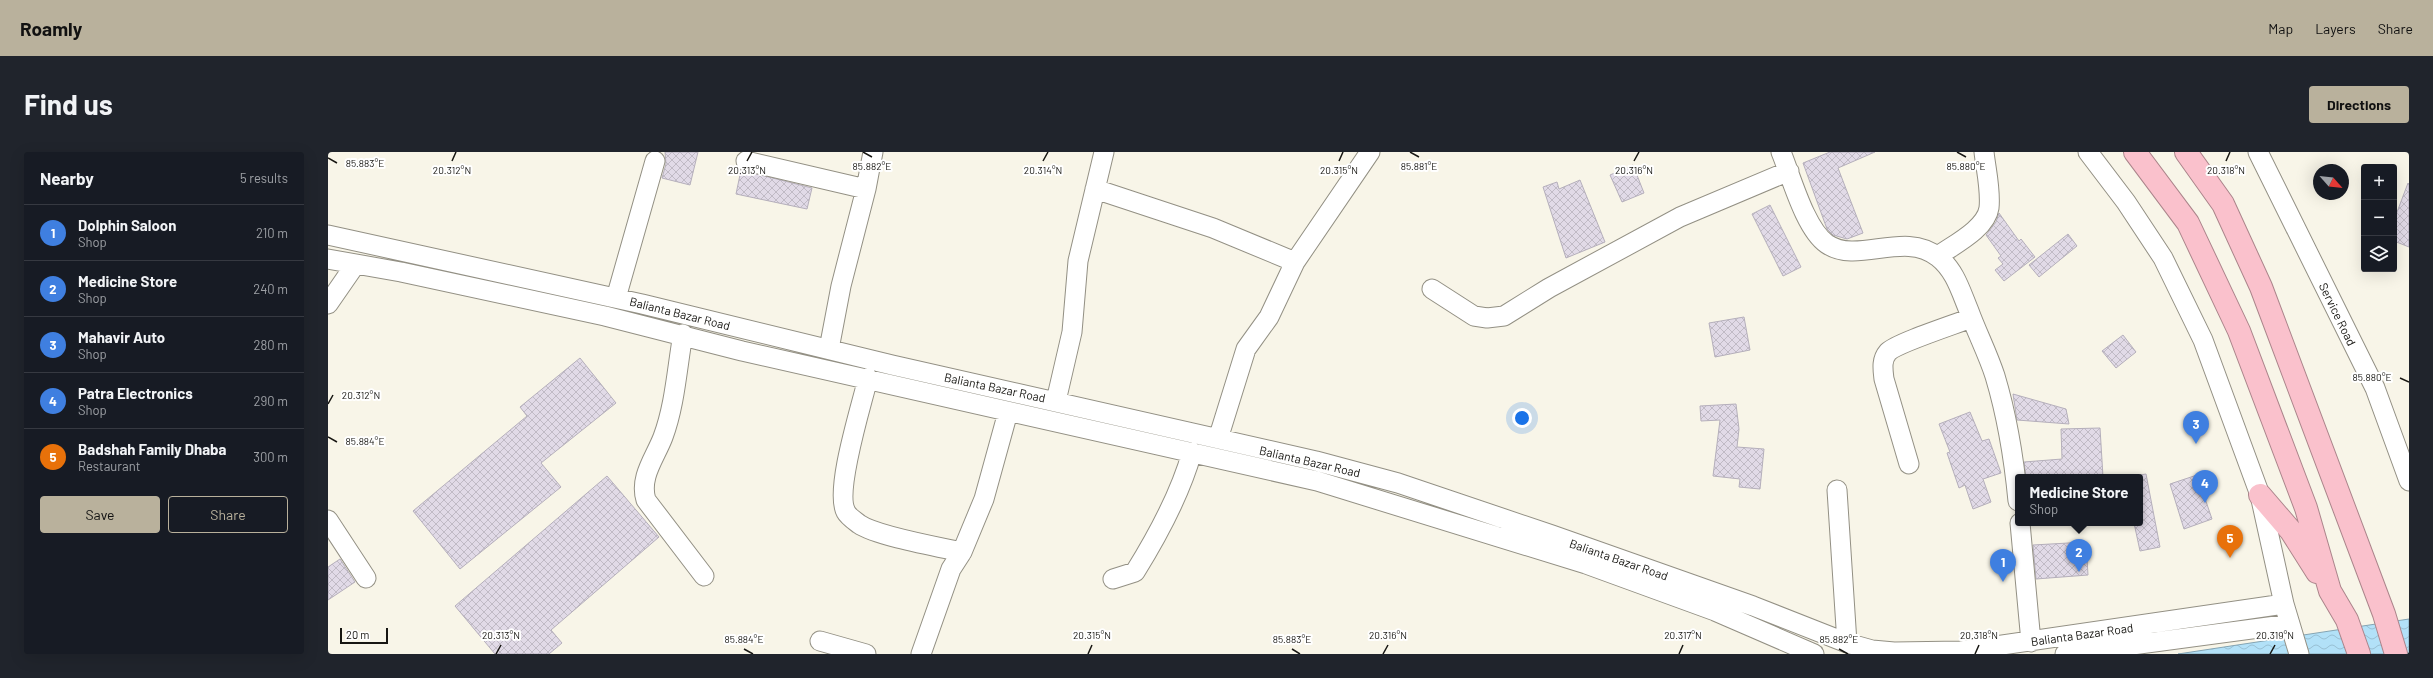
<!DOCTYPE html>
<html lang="en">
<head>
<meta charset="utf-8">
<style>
	:root { --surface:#171b24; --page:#20242c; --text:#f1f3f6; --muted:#9ea1a6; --line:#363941; --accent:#b9b19c }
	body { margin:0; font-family:Barlow,sans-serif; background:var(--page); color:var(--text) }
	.controls { position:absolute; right:12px; top:12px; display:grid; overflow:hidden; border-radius:4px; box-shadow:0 4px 16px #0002 }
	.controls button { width:36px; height:36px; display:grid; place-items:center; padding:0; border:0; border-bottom:1px solid var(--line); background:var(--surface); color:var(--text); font:20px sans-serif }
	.compass { position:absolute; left:1985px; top:12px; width:36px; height:36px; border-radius:50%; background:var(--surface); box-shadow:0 4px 16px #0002; rotate:117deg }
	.scale { position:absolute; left:12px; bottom:10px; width:48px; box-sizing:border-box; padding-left:4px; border:2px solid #171612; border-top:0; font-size:11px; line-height:14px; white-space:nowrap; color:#171612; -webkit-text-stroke:3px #fff; paint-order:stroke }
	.you { position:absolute; left:1194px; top:266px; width:14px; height:14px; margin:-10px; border:3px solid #fff; border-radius:50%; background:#1a73e8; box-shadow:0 0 0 6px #1a73e833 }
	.badge { display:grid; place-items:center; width:26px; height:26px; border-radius:50%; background:var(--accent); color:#fff; font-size:13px; font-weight:700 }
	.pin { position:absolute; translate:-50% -33px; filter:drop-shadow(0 1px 2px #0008) }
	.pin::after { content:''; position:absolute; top:21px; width:14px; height:12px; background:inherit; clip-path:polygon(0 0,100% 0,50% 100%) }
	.popup { position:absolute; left:1687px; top:322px; width:128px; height:52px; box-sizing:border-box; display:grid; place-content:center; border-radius:4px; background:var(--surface); filter:drop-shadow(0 1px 3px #0005); font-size:13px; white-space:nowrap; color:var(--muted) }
	.popup b { font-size:15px; color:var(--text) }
	.popup::after { content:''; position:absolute; left:50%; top:100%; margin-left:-8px; border:8px solid transparent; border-top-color:var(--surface) }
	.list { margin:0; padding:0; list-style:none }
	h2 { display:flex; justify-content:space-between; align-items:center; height:52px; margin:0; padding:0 16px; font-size:17px }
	h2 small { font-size:13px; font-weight:400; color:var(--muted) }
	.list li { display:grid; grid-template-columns:26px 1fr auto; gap:12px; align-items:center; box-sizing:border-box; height:56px; padding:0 16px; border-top:1px solid var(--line) }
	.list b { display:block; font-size:15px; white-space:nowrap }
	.list p { margin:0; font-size:13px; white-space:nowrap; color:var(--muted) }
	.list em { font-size:13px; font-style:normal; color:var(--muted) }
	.actions { display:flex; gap:8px; padding:12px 16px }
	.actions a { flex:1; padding:9px 0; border:1px solid var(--accent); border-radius:4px; text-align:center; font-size:14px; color:var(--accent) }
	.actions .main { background:var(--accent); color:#111 }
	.icon { flex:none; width:22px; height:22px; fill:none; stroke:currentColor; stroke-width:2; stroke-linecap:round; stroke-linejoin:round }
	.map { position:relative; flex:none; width:2081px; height:502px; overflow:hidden; border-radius:4px }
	header { display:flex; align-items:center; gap:24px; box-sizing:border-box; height:56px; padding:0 20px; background:var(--accent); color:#111 }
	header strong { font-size:19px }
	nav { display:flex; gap:22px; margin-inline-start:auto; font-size:14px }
	.intro { display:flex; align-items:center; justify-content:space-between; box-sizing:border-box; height:96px; padding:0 24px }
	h1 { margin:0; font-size:28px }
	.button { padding:10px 18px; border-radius:4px; background:var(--accent); color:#111; font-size:14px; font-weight:700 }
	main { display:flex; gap:24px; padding:0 24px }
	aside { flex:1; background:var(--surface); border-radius:4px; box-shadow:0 4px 16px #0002 }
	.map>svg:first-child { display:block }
</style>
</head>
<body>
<header>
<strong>Roamly</strong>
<nav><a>Map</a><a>Layers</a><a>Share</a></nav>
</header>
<div class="intro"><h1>Find us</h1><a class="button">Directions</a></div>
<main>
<aside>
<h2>Nearby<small>5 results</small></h2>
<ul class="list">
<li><span class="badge" style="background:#3f7fe0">1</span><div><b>Dolphin Saloon</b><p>Shop</p></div><em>210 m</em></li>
<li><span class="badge" style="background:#3f7fe0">2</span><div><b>Medicine Store</b><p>Shop</p></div><em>240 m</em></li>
<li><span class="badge" style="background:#3f7fe0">3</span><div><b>Mahavir Auto</b><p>Shop</p></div><em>280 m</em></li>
<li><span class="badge" style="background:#3f7fe0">4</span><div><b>Patra Electronics</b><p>Shop</p></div><em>290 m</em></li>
<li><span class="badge" style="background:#e8710a">5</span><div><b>Badshah Family Dhaba</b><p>Restaurant</p></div><em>300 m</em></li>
</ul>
<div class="actions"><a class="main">Save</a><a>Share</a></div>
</aside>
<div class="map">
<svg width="2081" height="502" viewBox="0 0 2081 502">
	<defs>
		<pattern id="water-waves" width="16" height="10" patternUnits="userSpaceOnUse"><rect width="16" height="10" fill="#b2e1f8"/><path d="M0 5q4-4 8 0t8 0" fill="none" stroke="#98c0d4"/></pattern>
		<pattern id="building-cross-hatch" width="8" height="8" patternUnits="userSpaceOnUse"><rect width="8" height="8" fill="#e1dae7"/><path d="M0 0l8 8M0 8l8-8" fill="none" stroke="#c0bac5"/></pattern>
	</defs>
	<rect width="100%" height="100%" fill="#f8f5e8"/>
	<!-- water -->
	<path fill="url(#water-waves)" stroke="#84a4b3" d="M2081 467V502H1850Z"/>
	<!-- building -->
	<path fill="url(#building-cross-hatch)" stroke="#b5afbb" d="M337 0H370L362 33 334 26 338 12Z
		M1502 0H1547L1510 16 1535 81 1519 87 1505 83 1499 77 1475 11Z
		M1305 13 1316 41 1294 50 1282 23Z
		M413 18 484 36 479 57 408 42Z
		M1252 28 1277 90 1238 106 1215 35 1229 30 1231 37Z
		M2080 31 2081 32V95L2066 89V68Z
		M1442 53 1473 115 1455 124 1424 62Z
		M1671 61 1691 89 1693 87 1707 105 1676 129 1667 118 1675 112 1670 106 1673 104 1658 83 1668 70Z
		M1740 82 1749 94 1711 125 1701 113Z
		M1416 165 1422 198 1387 205 1381 171Z
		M1795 183 1808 200 1788 216 1774 199Z
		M252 206 288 251 213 311 233 335 132 417 85 359 199 264 192 255Z
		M1685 242 1738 257 1741 272 1689 268Z
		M1408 252 1411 277 1409 295 1436 297 1432 337 1411 335 1412 327 1385 324 1392 268 1373 269 1372 254Z
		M1642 260 1654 289 1661 287 1673 321 1655 327 1663 350 1645 357 1637 333 1631 336 1619 301 1622 300 1611 272Z
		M1772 276 1775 325H1698L1696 310 1734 307 1733 277Z
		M1818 322 1832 395 1812 399 1806 371H1812V323Z
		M1869 323 1884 367 1856 377 1842 332Z
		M279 324 331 385 223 478 234 491 221 502H167L127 454Z
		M1758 390 1760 423 1708 427 1705 393Z
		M12 407 27 430 0 448V415Z"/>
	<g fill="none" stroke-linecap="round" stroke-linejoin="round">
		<defs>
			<path id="minor" d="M1453 0C1463 24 1477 77 1499 92 1530 113 1576 78 1610 105 1627 118 1633 140 1641 159 1649 181 1660 202 1667 224 1679 264 1686 307 1690 349
				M1760 0 1798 50 1835 106 1875 188 1932 343 1956 452 1971 502
				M1930 0 2047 236 2081 329
				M418 9 538 37
				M767 37 885 76 967 110
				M0 83 314 152 564 213 988 309 1070 331 1224 383 1425 454 1519 491 1544 498 1566 500 1633 499 1956 452
				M1610 104C1625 93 1658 77 1661 56 1663 38 1658 18 1656 0
				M0 107 73 120 277 164 414 199 989 329 1258 412 1387 459 1486 502
				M1104 137 1146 164 1159 166 1176 164 1221 136 1352 65 1461 19
				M288 146 327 9
				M0 152 27 113
				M355 182C349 216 347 253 335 285 327 306 311 325 318 348L376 424
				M501 197 513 134 538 37 545 0
				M540 226C534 252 506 339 518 360 520 364 527 369 531 372 548 384 611 395 634 400
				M728 249 744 180 750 109 776 0
				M890 287 918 197 941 165 967 110 1042 0
				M1581 312 1556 227C1555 218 1553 208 1560 200 1569 191 1628 172 1643 166
				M1509 338 1519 491
				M0 368 38 426
				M1692 371 1703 490
				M785 427 807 420C830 383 852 343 864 300
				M492 489 538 502
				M593 502 623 417 634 400 656 347 680 260
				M1737 502 1962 472"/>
			<path id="highway" d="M1807 0 1860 71 1911 179 1978 356 2002 439 2019 468 2031 502
				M1858 0 1895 52 1933 135 2056 462 2068 502
				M1932 343 1963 379 1989 420"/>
		</defs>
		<!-- minor casing -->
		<use href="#minor" stroke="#939084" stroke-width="21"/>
		<!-- highway casing -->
		<use href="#highway" stroke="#ab858b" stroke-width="24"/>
		<!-- minor -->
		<use href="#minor" stroke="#fff" stroke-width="19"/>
		<!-- highway -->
		<use href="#highway" stroke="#fac1cc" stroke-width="22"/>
	</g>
	<!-- ticks -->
	<path fill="none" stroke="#171612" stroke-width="1.5" d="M535 0 544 5M1082 0 1091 5M1629 0 1638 5M0 6 9 11M124 9 128 0M419 9 424 0M715 9 720 0M1011 9 1015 0M1306 9 1311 0M1898 9 1902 0M2072 226 2081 230M0 252 5 243M0 285 9 290M416 497 425 502M964 497 972 502M1511 497 1520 502M168 502 173 493M760 502 764 493M1055 502 1060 493M1351 502 1355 493M1647 502 1651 493M1942 502 1947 493"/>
	<g text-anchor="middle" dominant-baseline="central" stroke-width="4" stroke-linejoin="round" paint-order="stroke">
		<!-- street labels -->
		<g font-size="12" fill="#171612" stroke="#fff">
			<text transform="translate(352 161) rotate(14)">Balianta Bazar Road</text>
			<text transform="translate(2010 162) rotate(64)">Service Road</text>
			<text transform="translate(667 235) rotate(12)">Balianta Bazar Road</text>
			<text transform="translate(982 309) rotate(13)">Balianta Bazar Road</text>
			<text transform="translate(1291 407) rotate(19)">Balianta Bazar Road</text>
			<text transform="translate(1754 482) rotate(-8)">Balianta Bazar Road</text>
		</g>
	</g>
	<g font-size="10" text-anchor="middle" fill="#171612" stroke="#fff" stroke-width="4" stroke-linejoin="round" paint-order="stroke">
		<text x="37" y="15">85.883°E</text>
		<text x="544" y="18">85.882°E</text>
		<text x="1091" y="18">85.881°E</text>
		<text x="1638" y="18">85.880°E</text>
		<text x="124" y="22">20.312°N</text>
		<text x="419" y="22">20.313°N</text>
		<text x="715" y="22">20.314°N</text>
		<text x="1011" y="22">20.315°N</text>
		<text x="1306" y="22">20.316°N</text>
		<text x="1898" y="22">20.318°N</text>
		<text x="2044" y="229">85.880°E</text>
		<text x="33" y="247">20.312°N</text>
		<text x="37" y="293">85.884°E</text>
		<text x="173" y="487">20.313°N</text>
		<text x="764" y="487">20.315°N</text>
		<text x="1060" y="487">20.316°N</text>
		<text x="1355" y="487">20.317°N</text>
		<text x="1651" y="487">20.318°N</text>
		<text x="1947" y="487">20.319°N</text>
		<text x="416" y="491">85.884°E</text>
		<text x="964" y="491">85.883°E</text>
		<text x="1511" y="491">85.882°E</text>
	</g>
</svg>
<div class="controls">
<button>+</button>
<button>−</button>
<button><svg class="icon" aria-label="layers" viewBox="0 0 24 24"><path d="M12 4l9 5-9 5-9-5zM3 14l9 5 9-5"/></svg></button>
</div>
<svg class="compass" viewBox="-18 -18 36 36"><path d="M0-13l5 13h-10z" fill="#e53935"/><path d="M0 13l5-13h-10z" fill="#9ea1a6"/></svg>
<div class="scale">20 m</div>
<div class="you"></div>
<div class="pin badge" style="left:1675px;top:430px;background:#3f7fe0">1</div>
<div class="pin badge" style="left:1751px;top:420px;background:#3f7fe0">2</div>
<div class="popup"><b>Medicine Store</b>Shop</div>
<div class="pin badge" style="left:1868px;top:292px;background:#3f7fe0">3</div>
<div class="pin badge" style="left:1877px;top:351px;background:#3f7fe0">4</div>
<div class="pin badge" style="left:1902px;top:406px;background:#e8710a">5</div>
</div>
</main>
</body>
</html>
